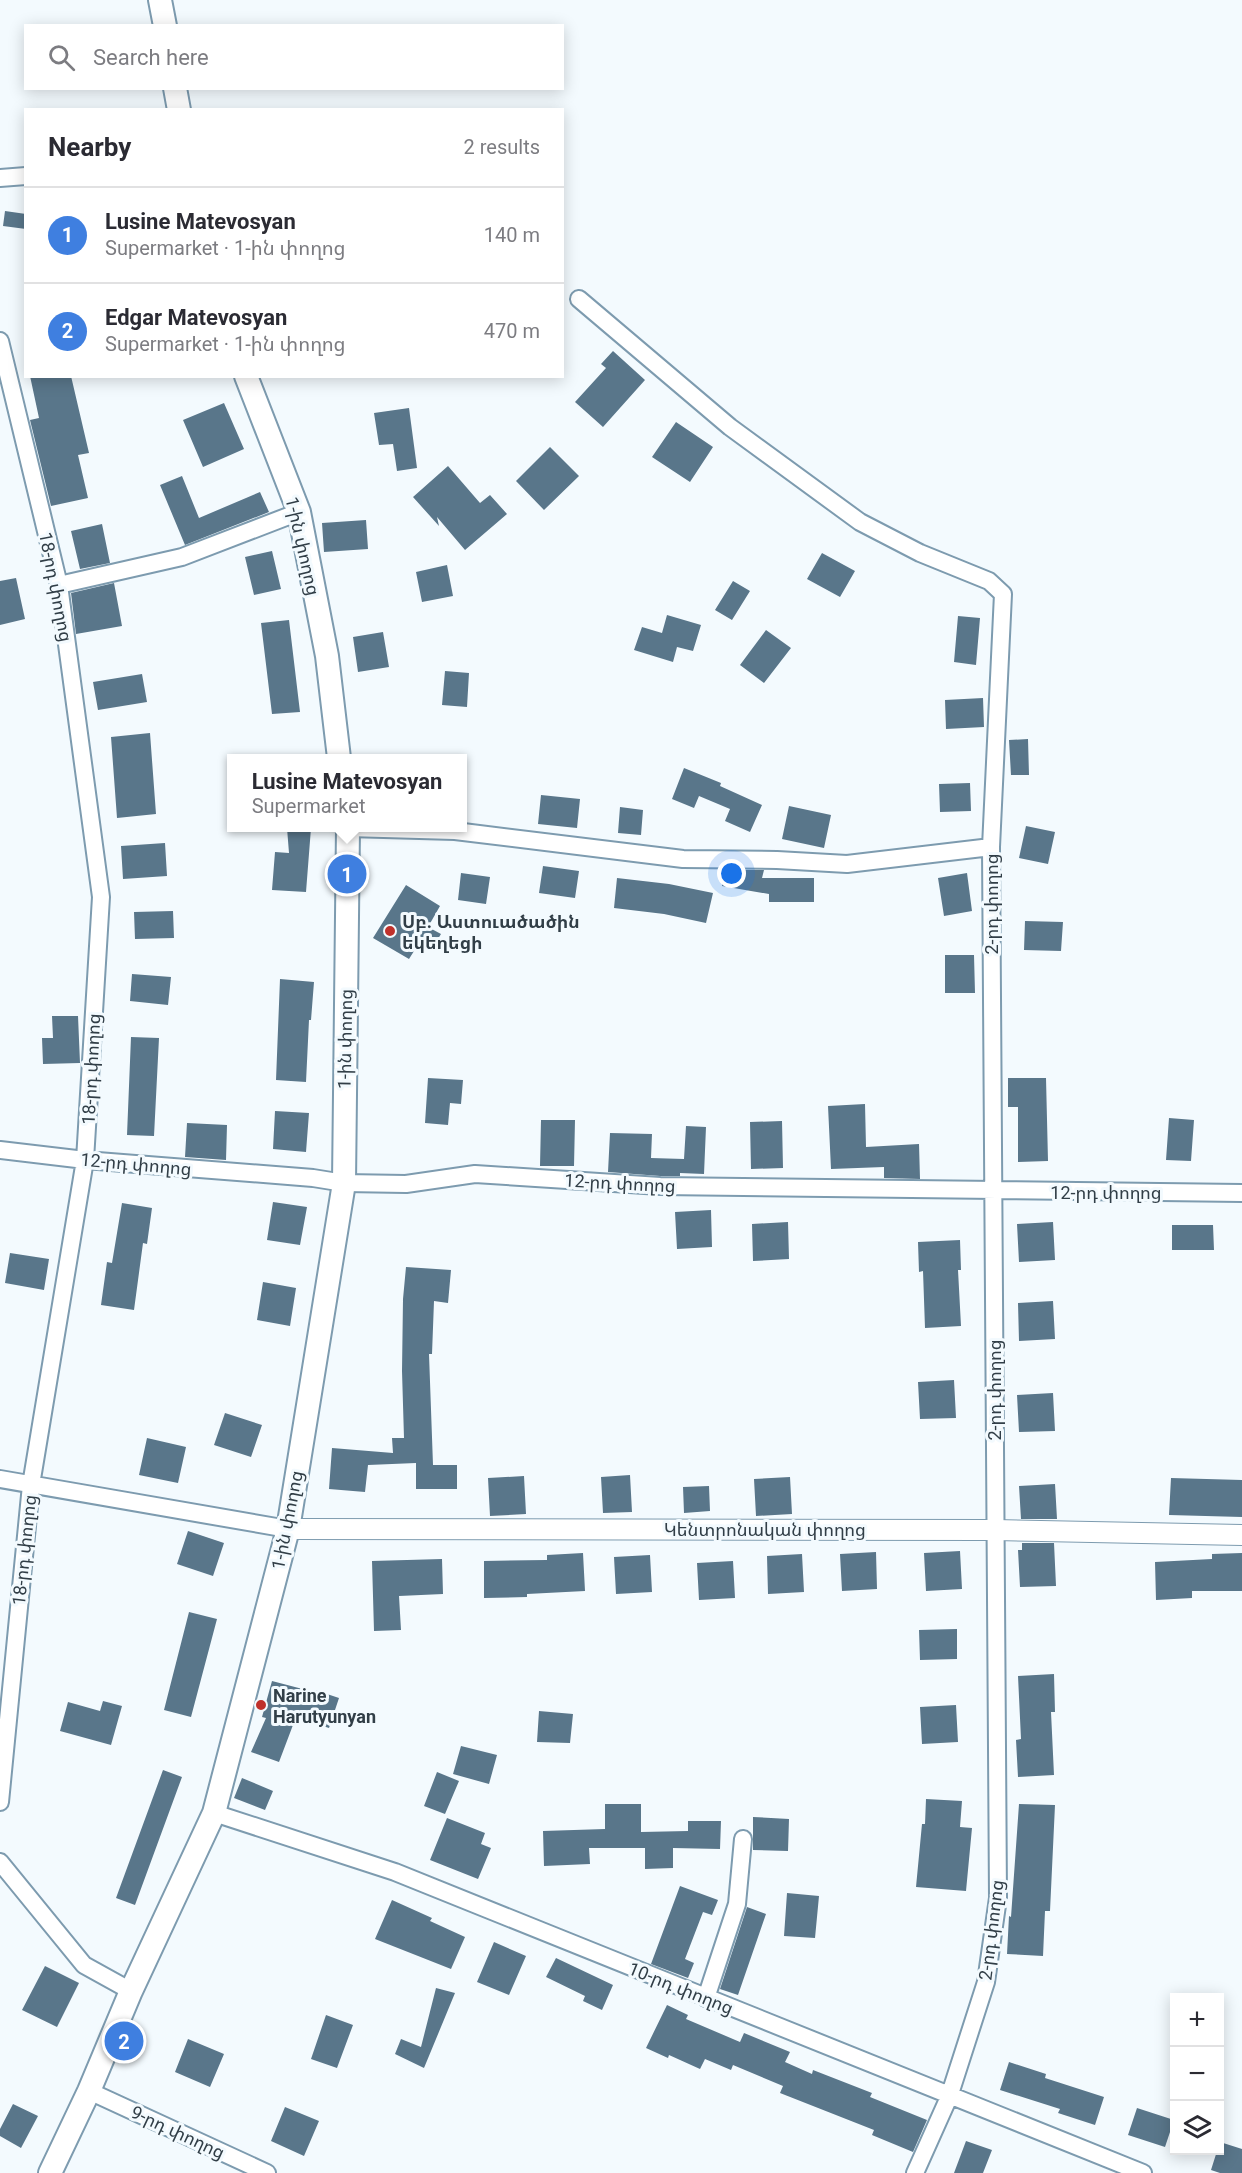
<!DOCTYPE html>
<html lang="en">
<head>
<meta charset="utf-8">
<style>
	:root { --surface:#fff; --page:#f2f2f3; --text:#2b2b33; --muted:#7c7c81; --line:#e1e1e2; --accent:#111827 }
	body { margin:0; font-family:Roboto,"Noto Sans Armenian",sans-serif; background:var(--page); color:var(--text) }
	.controls { position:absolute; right:18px; bottom:18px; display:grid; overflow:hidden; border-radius:0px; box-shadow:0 3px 15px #0003 }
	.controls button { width:54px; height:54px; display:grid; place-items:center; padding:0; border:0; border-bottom:2px solid var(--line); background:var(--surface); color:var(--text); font:30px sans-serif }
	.you { position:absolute; left:732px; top:874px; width:21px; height:21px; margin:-15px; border:4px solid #fff; border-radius:50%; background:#1a73e8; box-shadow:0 0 0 9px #1a73e833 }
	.badge { display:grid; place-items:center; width:39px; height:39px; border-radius:50%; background:var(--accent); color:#fff; font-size:20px; font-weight:700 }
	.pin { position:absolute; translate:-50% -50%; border:3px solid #fff; box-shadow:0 2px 6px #0006 }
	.popup { position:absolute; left:227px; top:754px; width:240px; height:78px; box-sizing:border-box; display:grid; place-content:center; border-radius:0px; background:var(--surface); filter:drop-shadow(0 2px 4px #0005); font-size:20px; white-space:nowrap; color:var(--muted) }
	.popup b { font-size:22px; color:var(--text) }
	.popup::after { content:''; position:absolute; left:50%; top:100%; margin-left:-12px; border:12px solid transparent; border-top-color:var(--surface) }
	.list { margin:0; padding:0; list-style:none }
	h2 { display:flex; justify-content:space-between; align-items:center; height:78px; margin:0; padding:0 24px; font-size:26px }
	h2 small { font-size:20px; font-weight:400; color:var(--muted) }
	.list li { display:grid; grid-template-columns:39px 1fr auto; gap:18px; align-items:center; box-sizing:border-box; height:96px; padding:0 24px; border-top:2px solid var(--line) }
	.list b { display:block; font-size:22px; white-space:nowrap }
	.list p { margin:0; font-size:20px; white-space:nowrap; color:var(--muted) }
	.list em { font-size:20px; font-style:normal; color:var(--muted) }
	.icon { flex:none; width:33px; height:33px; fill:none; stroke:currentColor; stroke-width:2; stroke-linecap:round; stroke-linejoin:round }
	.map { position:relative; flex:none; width:1242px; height:2173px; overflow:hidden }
	.search { position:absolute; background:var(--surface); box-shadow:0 3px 15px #0003; left:24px; top:24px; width:540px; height:66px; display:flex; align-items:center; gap:15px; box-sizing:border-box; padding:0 21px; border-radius:0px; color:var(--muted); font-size:22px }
	.panel { position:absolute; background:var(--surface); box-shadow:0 3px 15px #0003; left:24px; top:108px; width:540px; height:270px; border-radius:0px }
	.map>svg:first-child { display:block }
</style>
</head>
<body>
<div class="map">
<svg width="1242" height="2173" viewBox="0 0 1242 2173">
	<rect width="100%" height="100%" fill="#f3fafe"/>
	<!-- building -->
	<path fill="#59768a" d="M5 211 26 214V229L3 226Z
		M613 351 645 380 603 427 575 402 606 368 601 364Z
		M30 376H71L89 453 78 455 88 498 51 506 30 420 39 418Z
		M224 403 244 449 203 467 183 420Z
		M409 408 417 468 397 471 393 444 379 445 374 413Z
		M676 422 713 447 690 482 652 457Z
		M550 447 579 476 544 510 516 481Z
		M448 466 480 503 490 495 507 514 465 550 437 517 439 526 413 497Z
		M182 476 199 518 260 492 269 512 185 545 160 485Z
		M366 520 368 549 324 552 322 523Z
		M102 524 110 563 80 569 71 531Z
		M272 551 281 589 254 595 245 557Z
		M822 553 855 571 840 597 807 579Z
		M447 565 453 596 422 602 416 572Z
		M16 578 25 619 0 625V581Z
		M733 581 750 591 732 620 715 610Z
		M114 583 122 626 76 634 71 593Z
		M667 615 701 625 693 651 677 647 673 662 634 650 642 627 662 633Z
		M958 616 980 618 976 665 954 662Z
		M289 620 300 712 272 714 261 623Z
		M766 630 791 648 764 683 740 665Z
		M383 632 389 667 358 672 353 637Z
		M445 671 469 673 467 707 442 705Z
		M142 674 147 702 98 710 93 682Z
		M983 698 984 727 946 729 945 700Z
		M150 733 156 814 117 818 111 737Z
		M1028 739 1029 775H1011L1009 740Z
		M684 768 721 783 720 786 762 805 750 832 725 821 730 809 699 796 694 808 672 799Z
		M970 783 971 811 940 812 939 784Z
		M541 795 580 799 577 828 538 824Z
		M789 806 831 815 824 848 782 839Z
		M620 807 643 810 641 835 618 833Z
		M1026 826 1055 832 1048 864 1019 858Z
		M287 828H311L306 892 272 890 275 852 289 853Z
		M165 843 167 876 123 879 121 846Z
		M543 866 579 871 575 898 539 893Z
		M728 870H764L762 878H814V902H769V894L722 886 723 878H727Z
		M461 873 490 877 486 904 458 900Z
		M967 873 972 911 944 916 938 878Z
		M617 878 669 884 713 893 706 923 664 914 614 908Z
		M406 885 440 906 428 927 441 934 433 947 421 940 409 959 373 938Z
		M173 911 174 938 135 939 134 912Z
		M1025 921 1063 922 1061 951 1024 950Z
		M945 955H974L975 993H945Z
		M132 974 171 977 168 1005 130 1001Z
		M280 979 314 982 311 1020H309L306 1082 276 1080Z
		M52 1016H78L80 1063 43 1064 42 1038H53Z
		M131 1037 159 1038 154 1136 127 1135Z
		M428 1078 463 1080 461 1104 450 1103 448 1125 425 1123Z
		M1008 1078H1046L1048 1161 1018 1162V1107H1008Z
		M865 1104 866 1147 919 1144 920 1179 884 1178V1167L831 1169 828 1106Z
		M275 1111 309 1113 306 1152 273 1149Z
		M1169 1118 1194 1120 1191 1161 1166 1160Z
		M541 1120H575L574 1166H540Z
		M782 1121 783 1168 751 1169 750 1122Z
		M187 1123 227 1125 226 1160 185 1157Z
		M686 1126 706 1127 704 1174 680 1173V1176H660L608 1172 610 1133 652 1134 651 1158 684 1159Z
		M273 1202 307 1207 300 1245 267 1240Z
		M122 1203 152 1208 147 1244 143 1243 134 1310 101 1305 107 1262 112 1263Z
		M711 1210 712 1247 677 1249 675 1212Z
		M788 1222 789 1259 753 1261 752 1224Z
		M1053 1222 1055 1260 1019 1262 1017 1224Z
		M1172 1225H1213L1214 1250H1172Z
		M960 1240 961 1270H958L961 1326 925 1328 923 1271 919 1272 918 1242Z
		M10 1253 49 1259 44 1290 5 1283Z
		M406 1267 451 1270 448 1303 434 1301 432 1354H429L433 1465H457V1489H416V1463L368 1465 365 1492 329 1489 332 1448 393 1453 392 1438H404L402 1371 403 1299Z
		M263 1282 296 1288 290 1326 257 1320Z
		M1053 1301 1055 1339 1019 1341 1018 1303Z
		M954 1380 956 1418 920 1419 918 1382Z
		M1053 1393 1055 1431 1019 1432 1017 1395Z
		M225 1413 262 1425 251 1457 214 1445Z
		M147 1438 186 1447 178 1483 139 1475Z
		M630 1475 632 1512 603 1513 601 1477Z
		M524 1476 526 1514 490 1516 488 1478Z
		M790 1477 792 1514 756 1516 754 1479Z
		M1171 1478 1242 1480V1517L1169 1515Z
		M1055 1484 1057 1519H1021L1019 1486Z
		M709 1486 710 1511 684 1513 683 1487Z
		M188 1531 224 1543 213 1576 177 1564Z
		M1022 1543H1054L1056 1586 1020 1587 1018 1550H1022Z
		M960 1551 962 1589 926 1591 924 1553Z
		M876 1552 877 1589 842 1591 840 1554Z
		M583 1553 585 1591 527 1594V1597L484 1598V1561L547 1560V1555Z
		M1242 1553V1591H1192V1598L1156 1600 1155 1562 1212 1559V1554Z
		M802 1554 804 1592 768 1594 767 1556Z
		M650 1555 652 1592 616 1594 614 1557Z
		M442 1559 443 1594 399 1596 401 1630 374 1631 372 1561Z
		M733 1561 735 1598 699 1600 697 1563Z
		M189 1612 217 1619 191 1717 164 1710Z
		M957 1629V1659L920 1660 919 1630Z
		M1054 1674 1055 1712H1051L1054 1775 1018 1777 1016 1740 1021 1739 1018 1676Z
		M272 1681 314 1692 315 1690 339 1698 329 1728 298 1718 296 1725H293L279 1762 251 1752 266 1718 262 1717Z
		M103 1701 122 1706 111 1745 60 1731 68 1702 100 1711Z
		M956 1705 958 1742 922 1744 920 1707Z
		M539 1711 573 1714 570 1743 537 1742Z
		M461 1746 497 1755 489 1784 453 1774Z
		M163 1770 182 1777 135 1905 116 1898Z
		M437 1772 459 1781 445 1814 424 1806Z
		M242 1778 273 1791 265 1810 234 1798Z
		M926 1799 962 1801 960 1827 972 1828 966 1891 916 1887 922 1824H925Z
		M605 1804H641V1832L688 1831V1821H721L720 1849 673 1848V1868L645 1869V1848H589L590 1864 544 1866 543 1831 605 1829Z
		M1019 1804 1055 1805 1050 1911H1045L1043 1956 1007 1954 1009 1916 1011 1917Z
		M753 1817 789 1819 788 1851 753 1850Z
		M447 1818 485 1833 481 1844 491 1848 478 1879 430 1860Z
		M680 1886 718 1900 712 1915 703 1912 685 1959 694 1963 688 1978 651 1964Z
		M787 1893 819 1896 815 1938 784 1936Z
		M392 1900 432 1918 430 1921 465 1937 451 1969 375 1939Z
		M747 1907 766 1914 738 1995 720 1989Z
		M494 1942 526 1956 509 1995 477 1982Z
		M556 1958 613 1985 602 2010 583 2001 585 1996 546 1977Z
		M45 1966 79 1983 57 2027 22 2010Z
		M436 1988 455 1993 424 2068 395 2054 401 2039 421 2047Z
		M667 2005 688 2015 686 2019 740 2042 744 2033 790 2052 785 2062 812 2074 813 2070 872 2093 870 2097 927 2120 913 2152 872 2135 874 2130 780 2093 783 2086 733 2065 731 2070 705 2059 700 2069 669 2055 668 2058 646 2048Z
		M326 2015 353 2025 337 2068 311 2059Z
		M188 2039 224 2054 210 2087 175 2072Z
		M1009 2062 1046 2074 1045 2078 1104 2097 1095 2125 1058 2113 1060 2109 1000 2090Z
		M13 2104 38 2116 21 2148 0 2136V2129Z
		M285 2107 319 2121 304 2156 271 2141Z
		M1137 2108 1174 2120 1165 2147 1128 2135Z
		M966 2141 992 2150 983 2173H954Z
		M1220 2142 1242 2149V2173H1220L1211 2170 1217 2151H1220Z"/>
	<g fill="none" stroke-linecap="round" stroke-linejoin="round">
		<defs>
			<path id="minor" d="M0 178 26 176
				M579 299 730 427 860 522 920 553 989 581 1003 594 991 847 998 1898 986 1982 949 2097 915 2173
				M0 341 59 585 101 897 85 1160 31 1485 0 1802
				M59 585 182 557 299 512
				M348 828 455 831 683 859 777 860 847 864 991 847
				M0 1150 85 1160 313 1178 344 1183 406 1184 475 1174 660 1186 1242 1193
				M0 1479 288 1529
				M214 1813 395 1872 1143 2173
				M0 1862 84 1965 131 1991
				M706 1998 737 1904 743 1839
				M89 2091 267 2173"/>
			<path id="tertiary" d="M288 1529 995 1530 1242 1535"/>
			<path id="secondary" d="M160 0 165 26
				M175 88 179 110
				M246 376 299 512 327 656 339 758
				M50 2173 89 2091 131 1991 214 1813 288 1529 344 1183 348 828"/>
		</defs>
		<!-- minor casing -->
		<use href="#minor" stroke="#7d9baf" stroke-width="20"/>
		<!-- tertiary casing -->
		<use href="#tertiary" stroke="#7d9baf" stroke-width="22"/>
		<!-- secondary casing -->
		<use href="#secondary" stroke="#7d9baf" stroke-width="26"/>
		<!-- minor -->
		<use href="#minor" stroke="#fff" stroke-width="16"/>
		<!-- tertiary -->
		<use href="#tertiary" stroke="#fff" stroke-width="20"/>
		<!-- secondary -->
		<use href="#secondary" stroke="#fff" stroke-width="22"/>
	</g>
	<!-- markers -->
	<g fill="#c0312b" stroke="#f3fafe" stroke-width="2">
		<circle cx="390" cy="931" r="6"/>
		<circle cx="261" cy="1705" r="6"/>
	</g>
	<g text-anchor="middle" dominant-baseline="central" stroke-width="6" stroke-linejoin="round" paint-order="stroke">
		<!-- street labels -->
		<g font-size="18" fill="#313e47" stroke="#f3fafe">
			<text transform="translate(303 546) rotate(77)">1-ին փողոց</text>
			<text transform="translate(56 587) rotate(79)">18-րդ փողոց</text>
			<text transform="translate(991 904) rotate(-90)">2-րդ փողոց</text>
			<text transform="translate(345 1039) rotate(-89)">1-ին փողոց</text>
			<text transform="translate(91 1069) rotate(-87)">18-րդ փողոց</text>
			<text transform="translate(136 1164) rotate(5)">12-րդ փողոց</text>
			<text transform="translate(620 1183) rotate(3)">12-րդ փողոց</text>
			<text x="1106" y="1192">12-րդ փողոց</text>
			<text transform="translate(994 1390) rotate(-90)">2-րդ փողոց</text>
			<text transform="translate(287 1520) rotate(-79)">1-ին փողոց</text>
			<text x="765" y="1529">Կենտրոնական փողոց</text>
			<text transform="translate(24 1550) rotate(-84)">18-րդ փողոց</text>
			<text transform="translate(991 1930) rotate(-83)">2-րդ փողոց</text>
			<text transform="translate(681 1988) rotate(22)">10-րդ փողոց</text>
			<text transform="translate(178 2132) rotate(25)">9-րդ փողոց</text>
		</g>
		<!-- poi labels -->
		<g font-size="18" font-weight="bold" fill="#313e47" stroke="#f3fafe" text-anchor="start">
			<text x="402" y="921">Սբ. Աստուածածին<tspan x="402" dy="21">եկեղեցի</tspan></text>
			<text x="273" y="1695">Narine<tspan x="273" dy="21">Harutyunyan</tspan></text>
		</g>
	</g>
</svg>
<div class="controls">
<button>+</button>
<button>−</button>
<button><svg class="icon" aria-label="layers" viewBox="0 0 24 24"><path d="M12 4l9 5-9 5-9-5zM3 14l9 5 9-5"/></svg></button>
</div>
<div class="you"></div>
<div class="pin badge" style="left:347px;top:874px;background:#3f7fe0">1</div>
<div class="popup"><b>Lusine Matevosyan</b>Supermarket</div>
<div class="pin badge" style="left:124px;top:2041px;background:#3f7fe0">2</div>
<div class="search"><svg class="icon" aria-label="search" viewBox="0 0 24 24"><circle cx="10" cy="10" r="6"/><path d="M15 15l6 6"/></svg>Search here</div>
<section class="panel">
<h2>Nearby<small>2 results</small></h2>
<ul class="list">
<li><span class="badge" style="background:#3f7fe0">1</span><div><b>Lusine Matevosyan</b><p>Supermarket · 1-ին փողոց</p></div><em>140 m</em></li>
<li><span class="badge" style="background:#3f7fe0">2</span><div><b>Edgar Matevosyan</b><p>Supermarket · 1-ին փողոց</p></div><em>470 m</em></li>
</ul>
</section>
</div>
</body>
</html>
